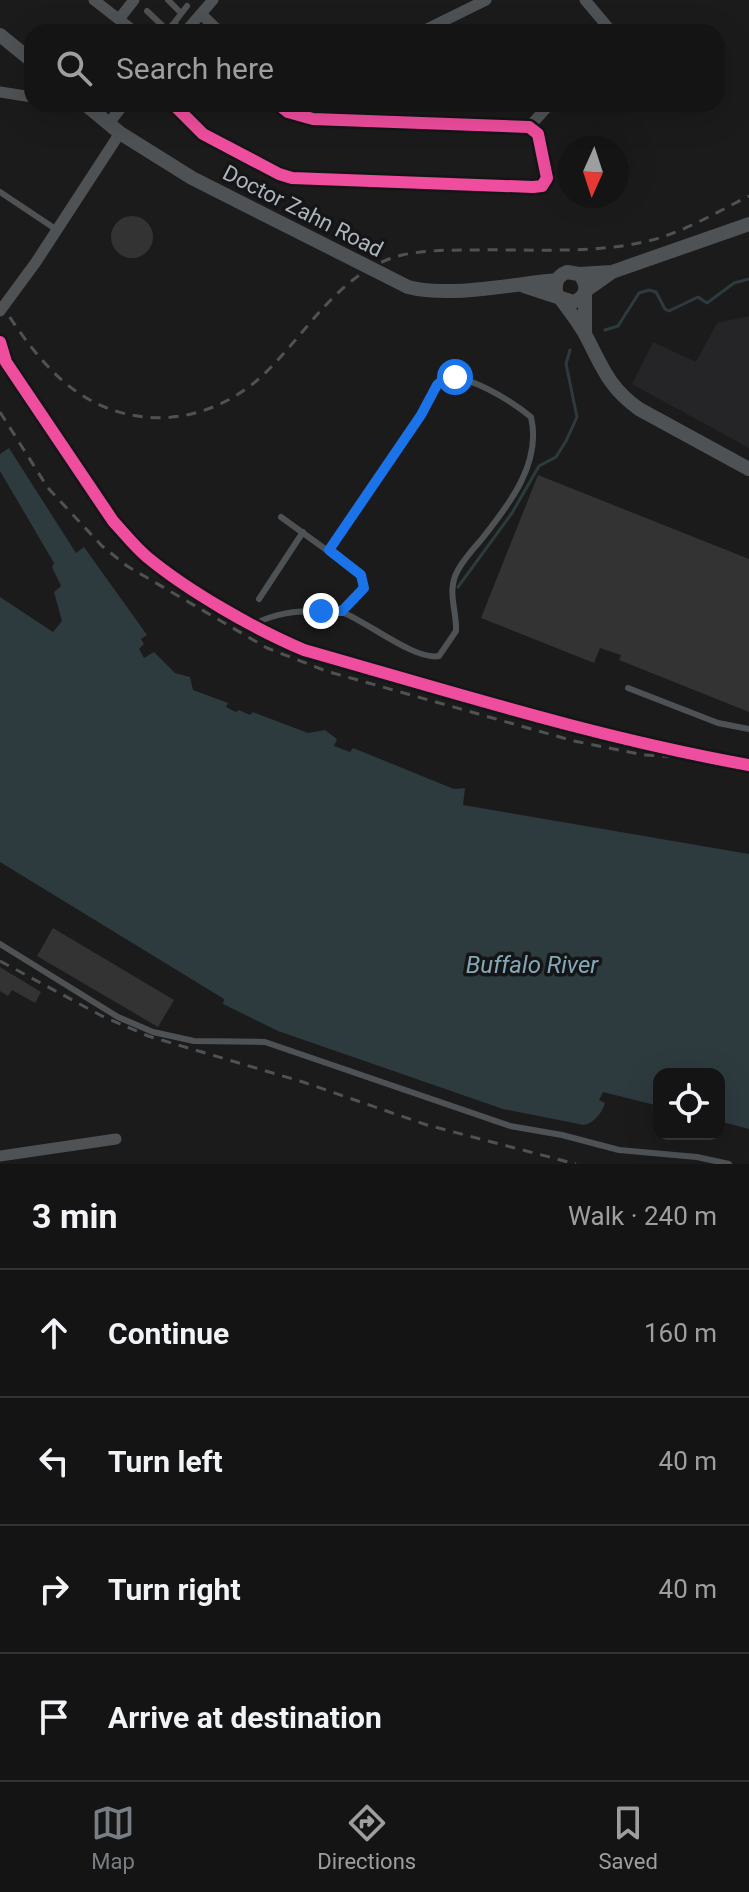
<!DOCTYPE html>
<html lang="en">
<head>
<meta charset="utf-8">
<style>
	:root { --surface:#141414; --page:#212122; --text:#f1f3f6; --muted:#9d9ea0; --line:#333334; --accent:#797e84 }
	body { margin:0; font-family:Roboto,sans-serif; background:var(--page); color:var(--text) }
	.controls { position:absolute; right:24px; bottom:24px; display:grid; overflow:hidden; border-radius:16px; box-shadow:0 8px 32px #0002 }
	.controls button { width:72px; height:72px; display:grid; place-items:center; padding:0; border:0; border-bottom:2px solid var(--line); background:var(--surface); color:var(--text); font:40px sans-serif }
	.compass { position:absolute; left:557px; top:136px; width:72px; height:72px; border-radius:50%; background:var(--surface); box-shadow:0 8px 32px #0002; rotate:183deg }
	.stop { position:absolute; width:24px; height:24px; margin:-18px; border:6px solid #1a73e8; border-radius:50%; background:#fff }
	.stop.end { background:#1a73e8; border-color:#fff; box-shadow:0 2px 8px #0008 }
	.list { margin:0; padding:0; list-style:none }
	h2 { display:flex; justify-content:space-between; align-items:center; height:104px; margin:0; padding:0 32px; font-size:34px }
	h2 small { font-size:26px; font-weight:400; color:var(--muted) }
	.list li { display:grid; grid-template-columns:52px 1fr auto; gap:24px; align-items:center; box-sizing:border-box; height:128px; padding:0 32px; border-top:2px solid var(--line) }
	.list b { display:block; font-size:30px; white-space:nowrap }
	.list em { font-size:26px; font-style:normal; color:var(--muted) }
	.icon { flex:none; width:44px; height:44px; fill:none; stroke:currentColor; stroke-width:2; stroke-linecap:round; stroke-linejoin:round }
	.map { position:relative; flex:none; width:749px; height:1164px; overflow:hidden }
	.search { position:absolute; background:var(--surface); box-shadow:0 8px 32px #0002; left:24px; right:24px; top:24px; height:88px; display:flex; align-items:center; gap:20px; box-sizing:border-box; padding:0 28px; border-radius:24px; color:var(--muted); font-size:30px }
	.sheet { height:616px; background:var(--surface) }
	nav { display:flex; justify-content:space-around; align-items:center; box-sizing:border-box; height:112px; border-top:2px solid var(--line); background:var(--surface); font-size:22px; color:var(--muted) }
	nav a { display:grid; justify-items:center; gap:4px }
	nav .on { color:var(--accent) }
	.map>svg:first-child { display:block }
</style>
</head>
<body>
<div class="map">
<svg width="749" height="1164" viewBox="0 0 749 1164">
	<rect width="100%" height="100%" fill="#1b1b1b"/>
	<!-- built -->
	<path fill="#252527" d="M749 316V448L632 384 653 342 696 362 717 323Z"/>
	<!-- water -->
	<path fill="#2d3a3e" d="M9 448 76 553 84 547 147 635 141 639 144 644 139 649 144 658 154 652 175 673 190 677 193 690 228 703 226 707 236 712 239 710 250 715 253 712 308 733 325 730 337 739 334 746 350 752 353 748 454 789 465 788 463 805 749 854V1129L719 1121V1074H659V1106L603 1092 599 1100 605 1103C602 1113 594 1123 584 1125L503 1109 278 1031 223 1004 224 999 0 862V597L53 632 62 621 54 592 61 586 52 567 54 563 0 471V454Z"/>
	<g fill="none" stroke-linecap="round" stroke-linejoin="round">
		<!-- stream -->
		<path stroke="#2d3a3e" stroke-width="3" d="M605 330 618 326 639 293 649 290 656 292 665 309 669 311 698 297 707 303 734 283 749 279
			M458 587 512 513 539 466 556 457 566 441 577 417 566 364 570 350"/>
	</g>
	<!-- building -->
	<path fill="#333" d="M111 237a21 21 0 1 1 42 0a21 21 0 1 1-42 0Z
		M538 475 749 559V712L619 660 621 655 600 648 594 663 481 618Z
		M53 928 174 1000 158 1027 37 956Z
		M0 967 41 992 35 1003 12 990 8 996 0 991Z"/>
	<g fill="none" stroke-linecap="round" stroke-linejoin="round">
		<!-- service -->
		<path stroke="#4f5254" stroke-width="6" d="M168 0 181 13
			M147 11 167 30
			M174 23 187 6
			M166 31 174 23 182 32
			M0 192 57 230
			M281 517 361 575 364 588 342 611
			M259 599 303 532
			M254 624C276 613 295 611 320 611 328 611 337 609 344 613 367 622 416 661 439 656L456 631C457 610 446 591 458 570 464 559 473 549 481 540 509 505 542 463 531 417 513 402 466 372 443 378L421 415 329 550
			M628 688 718 723 749 729
			M0 944 118 1017 153 1032 194 1041 265 1042 510 1126 562 1135 619 1150 697 1157 729 1164"/>
		<!-- minor -->
		<path stroke="#4f5254" stroke-width="11" d="M94 0 135 32
			M585 0 612 32
			M201 14 220 32
			M119 19 134 0
			M185 32 213 0
			M421 32 486 0
			M0 92 32 97
			M173 104 203 134 279 174 292 178 533 187 542 186 547 178 538 134 529 127 313 119 288 112 278 104
			M109 123 124 104
			M529 127 550 104
			M0 311 36 262 120 133
			M0 342 6 362 113 521C124 533 135 547 147 557 188 591 256 630 304 650 452 692 598 738 749 765
			M0 1156 116 1139"/>
		<!-- tertiary -->
		<path stroke="#4f5254" stroke-width="14" d="M0 35 32 61
			M85 104 120 133 192 178 408 287C451 298 513 284 557 280
			M749 224 612 272 579 274 567 272C557 276 555 282 556 293 566 306 577 320 585 334 602 366 608 387 639 409L749 469
			M524 286 573 302C587 297 589 285 579 274
			M585 333V291L612 272"/>
		<!-- rail -->
		<path stroke="#4f5153" stroke-width="3" stroke-dasharray="10 8" stroke-linecap="butt" d="M0 302C18 331 39 360 64 382 124 433 205 428 262 376 307 334 339 271 402 255 426 250 450 250 474 250 530 249 589 254 644 242 681 234 715 213 749 196
			M0 412 48 488 102 546 127 566 267 648 326 671 574 741 644 755 749 761
			M0 961 102 1016 148 1036 303 1082 427 1125 576 1164"/>
		<defs>
			<path id="cycleway" d="M173 104 203 134 279 174 292 178 533 187 542 186 547 178 538 134 529 127 313 119 288 112 278 104
				M0 342 6 362 113 521C124 533 135 547 147 557 188 591 256 630 304 650 452 692 598 738 749 765"/>
		</defs>
		<!-- cycleway casing -->
		<use href="#cycleway" stroke="#151517" stroke-width="17"/>
		<!-- cycleway -->
		<use href="#cycleway" stroke="#ef4d9e" stroke-width="12"/>
	</g>
	<g fill="none" stroke-linecap="round" stroke-linejoin="round">
		<!-- route -->
		<path stroke="#1a73e8" stroke-width="10" d="M321 611H342L364 588 361 575 329 550 421 415 437 385 447 376 455 377"/>
	</g>
	<g text-anchor="middle" dominant-baseline="central" stroke-width="7" stroke-linejoin="round" paint-order="stroke">
		<!-- street labels -->
		<g font-size="22" fill="#acb4bc" stroke="#151517">
			<text transform="translate(303 211) rotate(27)">Doctor Zahn Road</text>
		</g>
		<!-- water labels -->
		<g font-size="24" font-style="italic" fill="#83a9b7" stroke="#151517">
			<text x="532" y="965">Buffalo River</text>
		</g>
	</g>
</svg>
<div class="controls">
<button><svg class="icon" aria-label="locate" viewBox="0 0 24 24"><circle cx="12" cy="12" r="6"/><path d="M12 2v4M12 18v4M2 12h4M18 12h4"/></svg></button>
</div>
<svg class="compass" viewBox="-18 -18 36 36"><path d="M0-13l5 13h-10z" fill="#e53935"/><path d="M0 13l5-13h-10z" fill="#9d9ea0"/></svg>
<div class="stop" style="left:455px;top:377px"></div>
<div class="stop end" style="left:321px;top:611px"></div>
<div class="search"><svg class="icon" aria-label="search" viewBox="0 0 24 24"><circle cx="10" cy="10" r="6"/><path d="M15 15l6 6"/></svg>Search here</div>
</div>
<section class="sheet">
<h2>3 min<small>Walk · 240 m</small></h2>
<ul class="list">
<li><svg class="icon" aria-label="ahead" viewBox="0 0 24 24"><path d="M12 20V5M6 11l6-6 6 6"/></svg><div><b>Continue</b></div><em>160 m</em></li>
<li><svg class="icon" aria-label="left" viewBox="0 0 24 24"><path d="M17 20v-9H6M10 6l-5 5 5 5"/></svg><div><b>Turn left</b></div><em>40 m</em></li>
<li><svg class="icon" aria-label="right" viewBox="0 0 24 24"><path d="M7 20v-9h11M14 6l5 5-5 5"/></svg><div><b>Turn right</b></div><em>40 m</em></li>
<li><svg class="icon" aria-label="arrive" viewBox="0 0 24 24"><path d="M6 21V4h12l-3 4 3 4H6"/></svg><div><b>Arrive at destination</b></div></li>
</ul>
</section>
<nav>
<a class="on"><svg class="icon" aria-label="map" viewBox="0 0 24 24"><path d="M3 6l6-2 6 2 6-2v14l-6 2-6-2-6 2zM9 4v14M15 6v14"/></svg>Map</a>
<a><svg class="icon" aria-label="directions" viewBox="0 0 24 24"><path d="M12 3l9 9-9 9-9-9zM9 14v-3h6M13 9l2 2-2 2"/></svg>Directions</a>
<a><svg class="icon" aria-label="saved" viewBox="0 0 24 24"><path d="M7 4h10v16l-5-4-5 4z"/></svg>Saved</a>
</nav>
</body>
</html>
